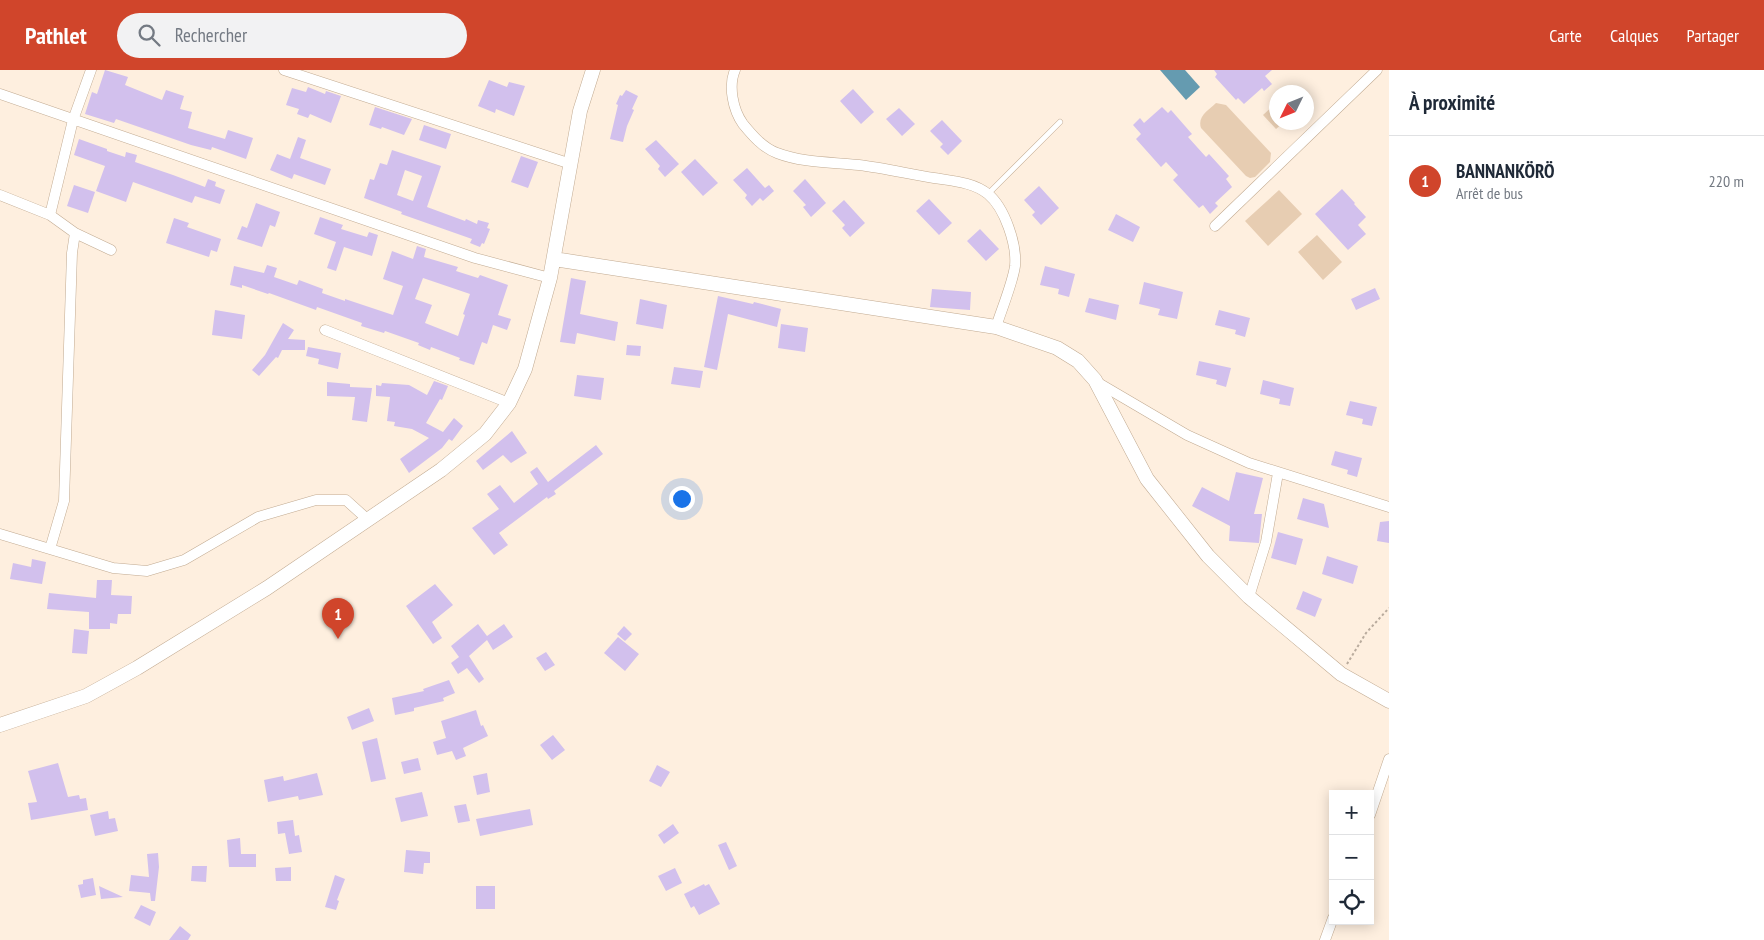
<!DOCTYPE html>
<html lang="fr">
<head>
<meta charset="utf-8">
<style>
	:root { --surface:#fff; --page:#f2f2f3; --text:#1f2937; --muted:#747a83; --line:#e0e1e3; --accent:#d0452b }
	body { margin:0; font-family:"PT Sans Narrow",sans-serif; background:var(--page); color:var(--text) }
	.controls { position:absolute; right:15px; bottom:15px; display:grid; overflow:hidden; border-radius:0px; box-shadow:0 2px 12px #0003 }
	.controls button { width:45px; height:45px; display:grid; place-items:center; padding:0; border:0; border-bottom:1px solid var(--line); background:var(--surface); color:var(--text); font:25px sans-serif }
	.compass { position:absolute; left:1269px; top:15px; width:45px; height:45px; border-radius:50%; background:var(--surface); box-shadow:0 2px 12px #0003; rotate:227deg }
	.you { position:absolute; left:681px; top:428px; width:18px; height:18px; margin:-12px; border:4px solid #fff; border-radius:50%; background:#1a73e8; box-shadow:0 0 0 8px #1a73e833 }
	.badge { display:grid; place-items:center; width:32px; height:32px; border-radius:50%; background:var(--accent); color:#fff; font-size:16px; font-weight:700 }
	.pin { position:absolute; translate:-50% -41px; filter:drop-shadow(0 1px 2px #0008) }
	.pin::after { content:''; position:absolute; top:26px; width:18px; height:15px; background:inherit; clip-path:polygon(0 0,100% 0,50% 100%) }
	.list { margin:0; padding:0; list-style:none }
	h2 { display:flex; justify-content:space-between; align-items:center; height:65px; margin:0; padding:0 20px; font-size:21px }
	h2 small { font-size:16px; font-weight:400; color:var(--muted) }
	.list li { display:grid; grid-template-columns:32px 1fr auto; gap:15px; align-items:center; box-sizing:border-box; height:90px; padding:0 20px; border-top:1px solid var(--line) }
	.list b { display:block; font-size:19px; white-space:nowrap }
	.list p { margin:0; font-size:16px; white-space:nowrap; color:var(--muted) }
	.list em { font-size:16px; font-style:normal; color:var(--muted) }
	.icon { flex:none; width:28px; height:28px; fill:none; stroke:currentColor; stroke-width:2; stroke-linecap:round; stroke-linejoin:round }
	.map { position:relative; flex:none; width:1389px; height:870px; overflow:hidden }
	header { display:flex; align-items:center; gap:30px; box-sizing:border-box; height:70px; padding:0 25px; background:var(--accent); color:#fff }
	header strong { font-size:24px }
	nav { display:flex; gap:28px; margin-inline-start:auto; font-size:18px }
	.search { width:350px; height:45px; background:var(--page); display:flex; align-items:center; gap:12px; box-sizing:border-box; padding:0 18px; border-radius:28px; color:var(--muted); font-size:19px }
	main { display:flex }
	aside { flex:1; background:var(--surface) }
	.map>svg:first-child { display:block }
</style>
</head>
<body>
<header>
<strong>Pathlet</strong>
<div class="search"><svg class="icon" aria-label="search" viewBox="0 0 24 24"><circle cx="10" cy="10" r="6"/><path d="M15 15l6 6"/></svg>Rechercher</div>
<nav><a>Carte</a><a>Calques</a><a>Partager</a></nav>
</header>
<main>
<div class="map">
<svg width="1389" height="870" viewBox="0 0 1389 870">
	<rect width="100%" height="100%" fill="#feefdf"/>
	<!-- green -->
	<path fill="#e7cdb2" d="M1216 33 1226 35 1271 83 1270 92 1255 107 1250 108 1246 106 1201 58C1197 46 1209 40 1216 33Z
		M1276 33V52L1283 53 1276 59 1263 45Z
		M1279 120 1302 144 1268 176 1245 151Z
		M1317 165 1342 192 1323 210 1298 182Z"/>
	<!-- water -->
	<path fill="#659bb0" d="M1160 0H1185L1200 17 1186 30Z"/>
	<!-- building -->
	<path fill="#d2c0ed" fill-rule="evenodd" d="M105 0 128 7 125 15 162 30 166 20 184 26 180 39 192 42 188 58 225 69 228 60 253 68 246 89 212 77 211 80 191 75 116 49 114 53 85 44 92 22 97 24Z
		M1214 0H1272L1265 6 1272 14 1264 21 1262 18 1244 34 1238 28 1236 30 1215 7 1217 4Z
		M489 10 507 17 509 12 525 16 514 46 496 39 495 43 478 36Z
		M308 17 325 24 326 21 341 26 331 53 310 44 308 48 297 44 299 39 286 35 292 18 306 22Z
		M853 19 874 42 861 54 840 31Z
		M626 20 638 26 632 39 634 40 627 56 623 72 610 69 618 35 616 34 620 25 622 26Z
		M375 37 412 49 404 65 382 57 381 59 369 55Z
		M1162 37 1168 43 1171 40 1192 64 1188 67 1206 87 1209 84 1229 106 1226 109 1232 117 1215 133 1218 136 1210 144 1203 135 1199 138 1173 110 1178 105 1166 92 1161 97 1136 69 1141 64 1133 55 1140 48 1144 53Z
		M899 38 915 54 902 66 886 49Z
		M942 50 962 71 948 85 940 77 943 74 930 61Z
		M424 55 451 64 446 79 419 70Z
		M298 67 306 70 300 88 331 99 325 115 294 104 292 109 270 100 277 84 290 89Z
		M79 69 107 79V81L125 87 126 82 137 85 135 92 173 105 205 117 208 109 216 112 215 116 225 120 220 134 195 126 192 133 133 112 126 132 96 121 105 96 74 85Z
		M656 70 679 94 665 107 658 99 660 96 645 79Z
		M392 80 441 96 427 137 465 151 466 149 477 154 478 150 489 153 487 158 490 159 484 174 482 173 480 177 470 173 472 169 401 144 402 142 364 128 370 109 374 110 380 93 387 95ZM405 100 422 106 413 131 397 125Z
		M521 86 538 92 528 118 511 112Z
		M695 89 718 113 703 126 681 102Z
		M747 98 765 118 769 115 774 121 763 131 760 128 752 136 745 128 747 125 733 110Z
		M805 109 826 133 811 147 803 137 806 135 793 121Z
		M74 115 95 122 88 143 67 136Z
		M1039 116 1059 138 1041 155 1032 145 1035 142 1024 130Z
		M1342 119 1355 133 1354 134 1366 147 1358 155 1366 164 1348 180 1315 144Z
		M929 129 952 153 939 165 916 141Z
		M844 130 865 153 850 167 842 158 845 155 832 141Z
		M256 133 280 142 275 157 270 155 262 177 237 169 242 156 247 158Z
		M1116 144 1140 157 1133 172 1108 160Z
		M320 147 343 155 341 159 367 167 369 162 378 165 372 186 344 177 336 201 327 198 336 172 314 164Z
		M174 148 189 153 187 157 221 169 217 182 211 180 209 187 166 173Z
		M980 159 999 179 986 191 967 171Z
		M417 176 426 179 424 187 458 197 456 201 478 208 480 205 508 215 498 245 511 249 507 260 493 255 487 274 482 272 474 295 459 290 460 288 431 277 430 280 418 275 419 273 385 261 384 263 361 256 362 253 317 237 316 240 269 223 268 224 242 215V218L230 215 234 196 264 203 267 195 277 198 274 207 297 215 299 210 323 219 322 223 345 231V229L393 245 403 216 383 209 392 181 413 189ZM423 208 470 224 463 244 465 245 458 266 425 253 432 235 415 229Z
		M1045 196 1075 204 1069 227 1058 224 1059 219 1040 215Z
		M571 208 586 211 580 244 618 252 615 271 577 263 575 274 560 272Z
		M1144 212 1183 222 1177 249 1158 245 1160 239 1139 234Z
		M1375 218 1380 229 1356 240 1351 229Z
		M932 219 971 222 970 240 930 237Z
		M718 226 753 234 754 232 781 239 777 257 728 244 717 300 704 297Z
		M1089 228 1119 235 1116 250 1085 242Z
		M640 229 667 235 663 259 636 254Z
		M215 240 245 245 242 269 212 265Z
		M1219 240 1250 248 1245 267 1235 264 1236 260 1215 255Z
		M283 253 294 260 288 269 305 270V280H282L278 288 276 287 259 306 252 300 265 285Z
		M781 254 808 258 805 282 778 278Z
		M627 275 641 276 640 286 626 285Z
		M308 277 341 283 338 299 318 294 319 289 306 286Z
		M1199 291 1231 298 1226 317 1216 314 1217 310 1196 305Z
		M674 297 703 301 700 318 671 314Z
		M577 305 604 308 601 330 574 326Z
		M1263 310 1294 318 1290 336 1279 334 1280 329 1260 324Z
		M434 311 448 316 442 330 440 329 426 353 443 362 454 348 463 356 452 371 449 369 442 378 409 403 400 389 429 368 412 359 394 356 395 352 387 351 390 327 376 326V315L381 316 382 313 409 315 427 325Z
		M327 312 350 314V317L372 318 367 352 352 350 355 327 327 326Z
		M1350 331 1377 337 1372 356 1362 354 1363 349 1346 345Z
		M512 361 527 383 511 393 503 385 483 400 476 391Z
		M596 375 603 384 554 421 556 424 548 429 547 427 499 463 508 475 494 485 472 458 499 439 487 424 500 415 514 433 538 414 530 402 537 397 548 412Z
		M1335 381 1362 388 1357 407 1347 404 1348 400 1331 395Z
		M1236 402 1263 408 1254 444H1262L1259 473 1229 471 1230 456 1192 436 1202 417 1229 431Z
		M1303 428 1324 434 1329 458 1297 449Z
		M1389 451V473L1377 471 1380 452Z
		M1278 462 1303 469 1296 495 1271 488Z
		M1327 486 1358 496 1353 514 1322 504Z
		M32 489 46 492 42 514 10 509 13 493 31 497Z
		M97 510H112L111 525 132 526 131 544H118L117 554 110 553V559H89V542L47 539 49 523 96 528Z
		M435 514 453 535 432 552 442 568 433 574 406 536Z
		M1303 521 1322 529 1315 547 1296 539Z
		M478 554 487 566 504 554 513 567 493 580 487 570 469 586 484 609 479 613 467 598 458 604 451 593 459 587 451 576Z
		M624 556 632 564 625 571 617 564Z
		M74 559 89 561 87 584 72 583Z
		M618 567 639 584 625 601 604 583Z
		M546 582 555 595 545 601 536 588Z
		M449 610 455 623 443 628 444 631 414 638V641L395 645 392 628 424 621 423 619Z
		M369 638 374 651 352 660 347 647Z
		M476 640 481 656 483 655 488 666 463 678 466 686 456 690 452 681 437 685 433 672 446 668 441 651Z
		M553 665 565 680 552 690 540 675Z
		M377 668 386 709 371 712 362 672Z
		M418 688 421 700 404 704 401 692Z
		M58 693 68 727 79 725 80 729 86 728 88 740 31 750 28 733 37 732 28 701Z
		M657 695 670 702 661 717 649 711Z
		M317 703 323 725 299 730 298 726 268 732 264 710 283 706 284 711Z
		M487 703 490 722 477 725 473 706Z
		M422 722 428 746 401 752 395 728Z
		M466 734 470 751 458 753 454 736Z
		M530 739 533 755 480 766 476 749Z
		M108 741 109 749 115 748 118 761 95 766 90 745Z
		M293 750 295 766 299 765 302 782 289 784 285 763 278 764 277 752Z
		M673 754 679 763 664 774 658 765Z
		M240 768 241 784H256V797H229L227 770Z
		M726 772 737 796 729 800 718 775Z
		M406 780 430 782V793H424L423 804 404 802Z
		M158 783 159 797 155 831H151L150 823 129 821 131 805 149 807 147 784Z
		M192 796H207L206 812 191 811Z
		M291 797V811H276L275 798Z
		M675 798 682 813 666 821 658 806Z
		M335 805 345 809 337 830 339 831 336 840 325 837Z
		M93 808 96 825 81 828 78 815 83 814V810Z
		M704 814 705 816 709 814 720 834 699 845 694 836 691 838 684 824Z
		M99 816 123 827 101 829Z
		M476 816H495V839H476Z
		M141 835 156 842 150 856 134 848Z
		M180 856 191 865 188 870H169Z"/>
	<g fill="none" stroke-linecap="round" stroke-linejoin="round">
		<defs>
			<path id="service" d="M988 124 1060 52"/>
			<path id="minor" d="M284 0 571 94
				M735 0C728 16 733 40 743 54 752 65 763 78 777 83 803 93 832 92 859 95 884 98 909 104 934 108 952 111 973 112 988 124 1005 138 1017 175 1015 196 1013 212 1001 241 996 257
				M0 24 475 188 550 208
				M0 125 50 145 75 163 111 180
				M50 145 73 50 91 0
				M1215 156 1377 0
				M325 260 509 333
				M1095 311 1187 365 1249 393 1389 437
				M0 464 113 498 147 501 184 490 258 447 316 430H346L367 449
				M50 479 64 431 72 183 75 163
				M1249 527 1266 472 1278 403
				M1370 745 1389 689
				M1325 870 1333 848"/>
			<path id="secondary" d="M554 189 996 257 1057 278 1078 291 1095 310 1147 409 1208 486 1249 527 1341 604 1389 631
				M0 655 86 626 137 598 267 518 441 400 485 364 509 333 525 299 550 208 580 41 593 0"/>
		</defs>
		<!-- service casing -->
		<use href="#service" stroke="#c1aa91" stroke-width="6"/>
		<!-- minor casing -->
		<use href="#minor" stroke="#c1aa91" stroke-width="11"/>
		<!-- secondary casing -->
		<use href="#secondary" stroke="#c1aa91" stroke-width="15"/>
		<!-- path -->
		<path stroke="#b9ab9d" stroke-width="2" stroke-dasharray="2.5 2.5" stroke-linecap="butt" d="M1347 594 1366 563 1389 538"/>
		<!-- service -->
		<use href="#service" stroke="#fff" stroke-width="5"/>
		<!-- minor -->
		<use href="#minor" stroke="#fff" stroke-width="10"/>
		<!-- secondary -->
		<use href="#secondary" stroke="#fff" stroke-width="14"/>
	</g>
</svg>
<div class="controls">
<button>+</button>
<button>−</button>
<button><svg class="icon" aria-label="locate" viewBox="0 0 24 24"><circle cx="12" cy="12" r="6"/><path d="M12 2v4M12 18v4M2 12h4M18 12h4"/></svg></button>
</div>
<svg class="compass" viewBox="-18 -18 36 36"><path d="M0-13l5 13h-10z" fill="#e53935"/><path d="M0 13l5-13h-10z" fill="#747a83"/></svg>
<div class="you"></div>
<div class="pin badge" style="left:338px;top:569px">1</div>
</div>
<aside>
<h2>À proximité<small></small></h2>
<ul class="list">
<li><span class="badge">1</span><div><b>BANNANKÖRÖ</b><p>Arrêt de bus</p></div><em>220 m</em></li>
</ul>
</aside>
</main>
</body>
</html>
